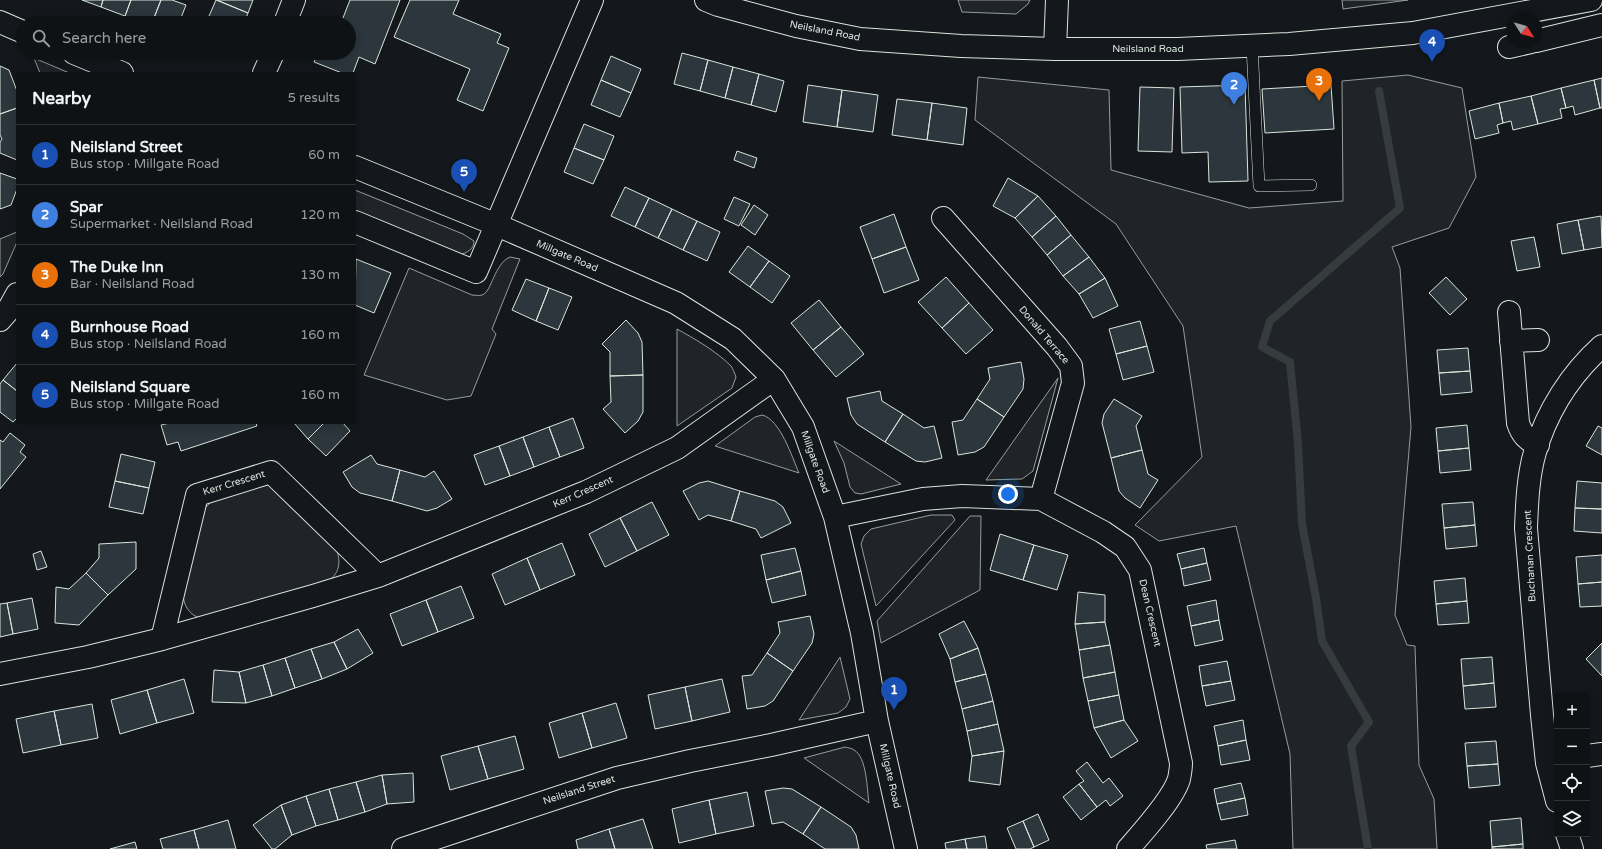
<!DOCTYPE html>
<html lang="en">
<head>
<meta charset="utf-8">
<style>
	:root { --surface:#0f1215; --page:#181b1e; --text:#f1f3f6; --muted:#9b9ea0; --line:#2f3234; --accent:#ffb74d }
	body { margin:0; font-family:"Varela Round",sans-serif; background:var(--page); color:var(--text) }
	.controls { position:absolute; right:12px; bottom:12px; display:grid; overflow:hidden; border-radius:0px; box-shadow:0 2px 10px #0003 }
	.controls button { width:36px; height:36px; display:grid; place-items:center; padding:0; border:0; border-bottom:1px solid var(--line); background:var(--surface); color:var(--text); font:20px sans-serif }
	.compass { position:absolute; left:1506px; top:12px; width:36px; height:36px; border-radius:50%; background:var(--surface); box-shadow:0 2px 10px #0003; rotate:127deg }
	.you { position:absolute; left:1008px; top:494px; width:14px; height:14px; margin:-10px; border:3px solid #fff; border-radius:50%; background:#1a73e8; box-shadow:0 0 0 6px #1a73e833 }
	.badge { display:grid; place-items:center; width:26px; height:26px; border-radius:50%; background:var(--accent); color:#fff; font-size:13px; font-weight:700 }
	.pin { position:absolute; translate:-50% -33px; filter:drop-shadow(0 1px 2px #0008) }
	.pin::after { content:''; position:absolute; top:21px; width:14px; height:12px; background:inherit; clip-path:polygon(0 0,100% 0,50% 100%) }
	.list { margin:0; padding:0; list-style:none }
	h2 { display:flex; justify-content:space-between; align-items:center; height:52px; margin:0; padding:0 16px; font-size:17px }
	h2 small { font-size:13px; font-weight:400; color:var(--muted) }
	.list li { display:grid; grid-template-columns:26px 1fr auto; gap:12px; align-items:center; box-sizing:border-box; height:60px; padding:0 16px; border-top:1px solid var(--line) }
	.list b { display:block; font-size:15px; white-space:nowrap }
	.list p { margin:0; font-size:13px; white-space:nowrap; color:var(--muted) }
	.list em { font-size:13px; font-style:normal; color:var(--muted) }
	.icon { flex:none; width:22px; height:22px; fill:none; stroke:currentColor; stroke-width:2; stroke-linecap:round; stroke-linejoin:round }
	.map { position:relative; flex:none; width:1602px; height:849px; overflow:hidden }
	.search { position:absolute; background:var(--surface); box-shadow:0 2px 10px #0003; left:16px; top:16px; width:340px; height:44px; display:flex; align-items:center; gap:10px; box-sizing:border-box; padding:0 14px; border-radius:22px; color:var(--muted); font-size:15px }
	.panel { position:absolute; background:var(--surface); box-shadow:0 2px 10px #0003; left:16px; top:72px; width:340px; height:352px; border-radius:0px }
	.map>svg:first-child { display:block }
</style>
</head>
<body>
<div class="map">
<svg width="1602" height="849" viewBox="0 0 1602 849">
	<rect width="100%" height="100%" fill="#14181c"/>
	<!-- green -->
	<path fill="#202428" stroke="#939e99" d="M958 0H1030L1028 4 1016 14 962 12Z
		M1342 0H1408L1343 9Z
		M34 58 67 72 69 73H40Z
		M1408 75 1462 88 1476 177 1449 228 1392 247 1400 268 1411 427 1395 615 1407 645 1415 646 1419 765 1434 799 1437 849H1293L1290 754 1236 526 1159 541 1135 525 1202 457 1183 326 1116 224 975 120 978 77 1109 90 1111 170 1249 208 1343 201 1342 81Z
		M355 190 463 234 474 241C474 250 467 252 460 255L355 213Z
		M17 232V242L3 274 0 277V239Z
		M510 257 520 259 492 329 496 334 471 396 447 400 364 375 409 268 472 295C474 295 479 296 482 295 492 292 494 264 510 257Z
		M677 329C695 339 716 351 731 366 733 369 735 374 736 377L732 388 677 426Z
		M1058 378 1033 471 1022 479 986 480Z
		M762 415C780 419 792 457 799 473L715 446 755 417Z
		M834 441 901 484 861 494 855 493 850 487 844 463Z
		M262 485H268L274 489 337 551C341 563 339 574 328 581L203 619C189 616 183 605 183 592L203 510 211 502Z
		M931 515H952L955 520 876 606 861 544 864 536 871 529Z
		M970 516H981L980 590 881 643 877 621Z
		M840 657 850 699 846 707 838 713 799 720Z
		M845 747C848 748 852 748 854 750 867 757 867 790 869 803L804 758Z"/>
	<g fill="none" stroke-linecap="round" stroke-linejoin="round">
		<!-- stream -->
		<path stroke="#363b3e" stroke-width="8" d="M1368 849 1351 746 1369 722 1322 641 1316 598 1302 524 1298 444 1290 362 1262 347 1270 321 1400 208 1379 91"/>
	</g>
	<!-- building -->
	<path fill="#2c363c" stroke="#d8e6dc" d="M82 0H103L101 7Z
		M103 0H131L125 16 101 7Z
		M131 0H161L152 23H142L125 16Z
		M161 0H172L186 5 179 23H152Z
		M216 0 248 13 244 23H206Z
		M217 0H253L248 13Z
		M350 0H400L375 64 359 57 353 73H342L314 62 318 53H349V23H341Z
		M410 0H459L453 14 501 34 497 43 509 48 483 111 457 100 470 69 394 37Z
		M682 53 708 60 700 91 674 84Z
		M611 56 641 69 631 93 601 80Z
		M708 60 733 67 725 98 700 91Z
		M0 66 9 70 17 91V108L0 114Z
		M733 67 759 74 751 105 725 98Z
		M759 74 784 81 776 112 751 105Z
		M1602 78V108H1600L1594 80Z
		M601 80 631 93 620 117 591 105Z
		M1594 80 1600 108 1575 115 1573 106 1566 108 1561 88Z
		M808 85 842 90 837 127 803 122Z
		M1245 85 1248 181 1209 182 1208 152 1182 153 1180 87Z
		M1331 85 1334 129 1265 133 1262 89Z
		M1140 87 1174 88 1172 152 1138 151Z
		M1561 88 1566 108 1560 109 1562 118 1538 124 1531 96Z
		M842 90 878 95 873 132 837 127Z
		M1531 96 1538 124 1513 130 1511 121 1503 123 1499 103Z
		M897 99 932 103 927 140 892 135Z
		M932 103 967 108 963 145 927 140Z
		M1499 103 1503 123 1497 125 1499 133 1475 139 1469 111Z
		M17 108V160L0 153V142L2 139 0 135V114Z
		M584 124 614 136 604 160 574 148Z
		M574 148 604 160 593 184 564 172Z
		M737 151 757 158 754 168 734 160Z
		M0 173 17 179V189L11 205 0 209Z
		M1008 178 1038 196 1015 218 993 206Z
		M625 187 649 198 635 227 611 216Z
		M1038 196 1056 216 1032 237 1015 218Z
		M734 197 750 204 739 226 724 219Z
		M649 198 672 209 658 238 635 227Z
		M754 205 768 215 755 235 741 225Z
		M672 209 697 221 683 250 658 238Z
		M894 214 906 247 872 259 860 227Z
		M1056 216 1071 235 1047 255 1032 237Z
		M1601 216 1602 247 1584 250 1578 220Z
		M1578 220 1584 250 1562 254 1557 224Z
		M697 221 720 232 707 261 683 250Z
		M1071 235 1089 257 1063 276 1047 255Z
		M1534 237 1540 267 1517 271 1511 241Z
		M748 246 769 261 750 287 729 272Z
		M906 247 919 280 884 293 872 259Z
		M1089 257 1105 278 1079 294 1063 276Z
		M356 259 391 273 374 313 355 305Z
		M769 261 790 276 772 303 750 287Z
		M946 277 969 303 942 328 918 302Z
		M1446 277 1467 299 1450 315 1429 293Z
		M1105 278 1118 306 1093 318 1079 294Z
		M526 279 549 288 536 321 512 310Z
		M549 288 572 297 558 330 536 321Z
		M819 300 841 327 813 350 791 323Z
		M969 303 993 330 966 354 942 328Z
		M626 320 638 333 642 342 643 375 610 376V352L602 344Z
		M1140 321 1147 346 1116 354 1109 329Z
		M841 327 864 354 836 377 813 350Z
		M1147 346 1154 372 1123 380 1116 354Z
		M1468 348 1470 371 1439 373 1437 350Z
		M1021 362 1024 379 1023 389 1004 417 977 399 990 379 988 368Z
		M17 363V391L3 380Z
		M1470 371 1472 392 1441 395 1439 373Z
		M643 375V412L638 421 625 433 603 409 611 402 610 376Z
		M3 380 17 391V418L13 422 0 412V384Z
		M880 391 882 401 903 414 885 442 857 424 851 415 847 398Z
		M977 399 1004 417 984 447 975 452 958 455 952 422 963 420Z
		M1114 399 1142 416 1136 426 1142 450 1111 458 1102 423 1104 414Z
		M903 414 924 428 934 426 942 458 925 462 916 461 885 442Z
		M573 418 584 448 560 457 549 427Z
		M170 423H256L257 426 181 451 178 442 167 445 161 425Z
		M294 423H324L308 439Z
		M324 423H343L350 431 326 456 308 439Z
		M1467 425 1469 448 1438 451 1436 428Z
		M1598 426 1602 428V455L1586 446Z
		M549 427 560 457 534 467 523 437Z
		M10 433 25 445 20 452 26 457 0 489V440L3 442Z
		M523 437 534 467 510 476 499 446Z
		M499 446 510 476 485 485 474 455Z
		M1469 448 1471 470 1440 473 1438 451Z
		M1142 450 1148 474 1158 480 1140 508 1125 498 1119 491 1111 458Z
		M121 454 155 462 149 488 115 481Z
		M371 455 377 464 400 470 392 501 360 493 352 487 343 472Z
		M400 470 425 477 434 471 452 499 437 508 427 511 392 501Z
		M115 481 149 488 143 514 109 507Z
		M708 481 740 491 731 521 708 515 699 520 683 491 699 483Z
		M1577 481 1602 483V509L1575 508Z
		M740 491 775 501 783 507 791 523 761 538 756 529 731 521Z
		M652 502 669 535 637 551 620 518Z
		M1473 502 1475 525 1444 528 1442 504Z
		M1575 508 1602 509V533L1574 531Z
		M620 518 637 551 605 567 589 534Z
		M1475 525 1477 546 1446 549 1444 528Z
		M1000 534 1034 545 1023 580 990 570Z
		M136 542V569L108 595 86 573 99 558V544Z
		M562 543 575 575 540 590 527 558Z
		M1034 545 1068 555 1057 590 1023 580Z
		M795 548 801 571 766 580 761 555Z
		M1204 548 1207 563 1181 569 1177 554Z
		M41 551 47 567 37 570 33 554Z
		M1602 555V582L1578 584 1576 557Z
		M527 558 540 590 505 605 492 574Z
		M1207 563 1211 580 1184 586 1181 569Z
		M801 571 806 595 772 603 766 580Z
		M86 573 108 595 79 625 55 623 56 587 69 589Z
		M1465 578 1467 601 1436 604 1434 581Z
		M1602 582V606L1580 607 1578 584Z
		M461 586 474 618 438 632 426 600Z
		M1078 592 1105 595V622L1075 624Z
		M32 598 38 629 13 634 7 603Z
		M426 600 438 632 402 646 390 614Z
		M1216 600 1219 620 1191 626 1187 606Z
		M1467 601 1469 623 1438 625 1436 604Z
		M7 603 13 634 0 637V604Z
		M810 616 814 634 812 643 793 671 767 653 780 633 778 622Z
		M1219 620 1223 640 1195 646 1191 626Z
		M964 621 978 648 950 659 939 634Z
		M1105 622 1110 645 1079 650 1075 624Z
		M358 629 373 653 347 669 334 642Z
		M334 642 347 669 322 679 311 649Z
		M1602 643V676L1586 659Z
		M1110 645 1115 672 1083 678 1079 650Z
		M978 648 986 674 955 682 950 659Z
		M311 649 322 679 295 688 285 658Z
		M767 653 793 671 773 701 765 706 747 709 742 676 752 675Z
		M1492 657 1494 683 1463 686 1461 659Z
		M285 658 295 688 272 696 263 665Z
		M1227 661 1231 681 1202 686 1199 666Z
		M263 665 272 696 246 703 239 672Z
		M214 670 239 672 246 703 212 702Z
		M1115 672 1119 695 1088 701 1083 678Z
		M986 674 993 701 962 709 955 682Z
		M184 679 194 713 157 723 147 690Z
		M722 679 730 712 692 721 685 687Z
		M1231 681 1235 700 1206 706 1202 686Z
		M1494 683 1496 707 1465 709 1463 686Z
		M685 687 692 721 655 729 648 695Z
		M147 690 157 723 120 734 111 700Z
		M1119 695 1124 720 1094 728 1088 701Z
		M993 701 998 724 967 731 962 709Z
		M616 703 627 738 592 748 582 713Z
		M92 704 98 738 61 745 54 711Z
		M54 711 61 745 23 753 16 719Z
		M582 713 592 748 559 758 549 723Z
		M1124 720 1138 741 1111 758 1094 728Z
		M1243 720 1246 740 1218 746 1214 726Z
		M998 724 1004 751 972 756 967 731Z
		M515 736 524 769 488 779 478 746Z
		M1246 740 1250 760 1221 765 1218 746Z
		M1496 741 1498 764 1467 766 1465 743Z
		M478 746 488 779 450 790 441 756Z
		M1004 751 1000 785 969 781 972 756Z
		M1087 762 1103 783 1109 778 1123 796 1110 806 1106 800 1097 807 1079 784 1084 781 1076 771Z
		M1498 764 1500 785 1469 788 1467 766Z
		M413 773 414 802 387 804 382 775Z
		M382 775 387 804 365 812 356 782Z
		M356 782 365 812 338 820 329 789Z
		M1241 783 1245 798 1217 804 1214 789Z
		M1079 784 1097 807 1081 820 1063 797Z
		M783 788 792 789 821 807 803 834 783 822 772 824 765 791Z
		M329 789 338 820 316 826 306 796Z
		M747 792 754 826 716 834 709 800Z
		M306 796 316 826 292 835 281 805Z
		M1245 798 1248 815 1221 820 1217 804Z
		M709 800 716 834 679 843 672 809Z
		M281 805 292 835 275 849H272L253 825Z
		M821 807 851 827 856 835 859 849H825L803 834Z
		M1038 814 1049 840 1034 847 1023 821Z
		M1521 818 1523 844 1492 847 1490 821Z
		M643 819 653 849H615L609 829Z
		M228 820 236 849H199L194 830Z
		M1023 821 1034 847 1030 849H1016L1007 828Z
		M609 829 615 849H578L576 840Z
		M194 830 199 849H163L160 839Z
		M985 836 987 849H967L965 839Z
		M965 839 967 849H946L945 843Z
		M1235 840 1237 849H1207L1206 845Z
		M135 842 137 849H110Z
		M1523 844V849H1492V847Z"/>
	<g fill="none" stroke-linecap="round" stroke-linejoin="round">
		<defs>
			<path id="lane" d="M1252 46 1259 186 1311 185"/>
			<path id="street" d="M0 22 23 32
				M285 23 294 0
				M1536 41 1602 25
				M1509 47 1531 42
				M74 53 122 73
				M264 73 273 53
				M355 167 497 225 676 303 733 339 774 379 803 427 835 517 862 633 877 721 906 849
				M943 218 1057 347 1071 366 1073 383 1041 499
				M355 222 476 272 592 0
				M1509 312 1518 423C1522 435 1527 440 1538 445
				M0 320 7 312 17 294
				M1511 341 1538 340
				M835 517 923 499 962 496 1041 499 1103 532 1125 547 1140 570 1181 763C1181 768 1180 774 1179 779 1173 799 1142 833 1128 849
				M162 639 197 495 271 472 378 576
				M0 674 88 657 162 639 313 596 378 576 586 492 677 448 774 379
				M1587 756 1602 754
				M1557 801 1547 763 1542 715 1526 528C1527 503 1528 476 1535 452 1547 411 1571 374 1602 346
				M1567 834 1572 849
				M403 849 617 778 690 761 771 745 877 721"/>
			<path id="secondary" d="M706 0 718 5 796 26 860 39 961 46 1055 49H1178L1289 44 1413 33 1591 0
				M1055 49 1057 0"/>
		</defs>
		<!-- lane casing -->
		<use href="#lane" stroke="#d8e6dc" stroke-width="12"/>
		<!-- street casing -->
		<use href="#street" stroke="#d8e6dc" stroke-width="24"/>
		<!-- secondary casing -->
		<use href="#secondary" stroke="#d8e6dc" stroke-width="24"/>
		<!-- lane -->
		<use href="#lane" stroke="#14181c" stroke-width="11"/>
		<!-- street -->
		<use href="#street" stroke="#14181c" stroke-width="22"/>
		<!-- secondary -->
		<use href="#secondary" stroke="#14181c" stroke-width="22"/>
	</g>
	<g text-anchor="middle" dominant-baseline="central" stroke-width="3" stroke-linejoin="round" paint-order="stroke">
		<!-- street labels -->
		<g font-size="10" fill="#d8e6dc" stroke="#14181c">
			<text transform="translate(825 31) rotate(11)">Neilsland Road</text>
			<text x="1148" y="49">Neilsland Road</text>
			<text transform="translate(567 256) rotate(23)">Millgate Road</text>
			<text transform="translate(1044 335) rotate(50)">Donald Terrace</text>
			<text transform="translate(815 462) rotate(70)">Millgate Road</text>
			<text transform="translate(234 483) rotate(-17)">Kerr Crescent</text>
			<text transform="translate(583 492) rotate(-24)">Kerr Crescent</text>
			<text transform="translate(1530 556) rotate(-93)">Buchanan Crescent</text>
			<text transform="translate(1150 613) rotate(77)">Dean Crescent</text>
			<text transform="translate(890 776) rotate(77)">Millgate Road</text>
			<text transform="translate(579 790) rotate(-18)">Neilsland Street</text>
		</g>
	</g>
</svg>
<div class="controls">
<button>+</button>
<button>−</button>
<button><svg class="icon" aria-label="locate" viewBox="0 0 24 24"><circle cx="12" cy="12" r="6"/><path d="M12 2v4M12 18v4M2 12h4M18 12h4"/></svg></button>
<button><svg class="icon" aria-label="layers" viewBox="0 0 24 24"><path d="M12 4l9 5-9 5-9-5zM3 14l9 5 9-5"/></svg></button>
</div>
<svg class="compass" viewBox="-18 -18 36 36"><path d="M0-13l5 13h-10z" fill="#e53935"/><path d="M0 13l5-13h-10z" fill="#9b9ea0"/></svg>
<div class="you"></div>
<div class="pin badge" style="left:894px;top:710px;background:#1a4fb4">1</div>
<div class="pin badge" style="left:1234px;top:105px;background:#3f7fe0">2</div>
<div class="pin badge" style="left:1319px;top:101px;background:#e8710a">3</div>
<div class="pin badge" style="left:1432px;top:62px;background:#1a4fb4">4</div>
<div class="pin badge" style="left:464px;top:192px;background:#1a4fb4">5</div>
<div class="search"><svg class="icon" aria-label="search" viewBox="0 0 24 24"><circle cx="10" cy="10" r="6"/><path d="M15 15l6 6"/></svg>Search here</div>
<section class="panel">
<h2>Nearby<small>5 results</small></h2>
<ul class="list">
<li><span class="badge" style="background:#1a4fb4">1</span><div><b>Neilsland Street</b><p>Bus stop · Millgate Road</p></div><em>60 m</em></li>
<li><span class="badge" style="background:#3f7fe0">2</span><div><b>Spar</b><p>Supermarket · Neilsland Road</p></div><em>120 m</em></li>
<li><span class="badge" style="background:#e8710a">3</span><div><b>The Duke Inn</b><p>Bar · Neilsland Road</p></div><em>130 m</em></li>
<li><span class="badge" style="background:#1a4fb4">4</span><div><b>Burnhouse Road</b><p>Bus stop · Neilsland Road</p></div><em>160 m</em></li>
<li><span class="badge" style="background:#1a4fb4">5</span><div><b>Neilsland Square</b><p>Bus stop · Millgate Road</p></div><em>160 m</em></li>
</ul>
</section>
</div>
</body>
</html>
